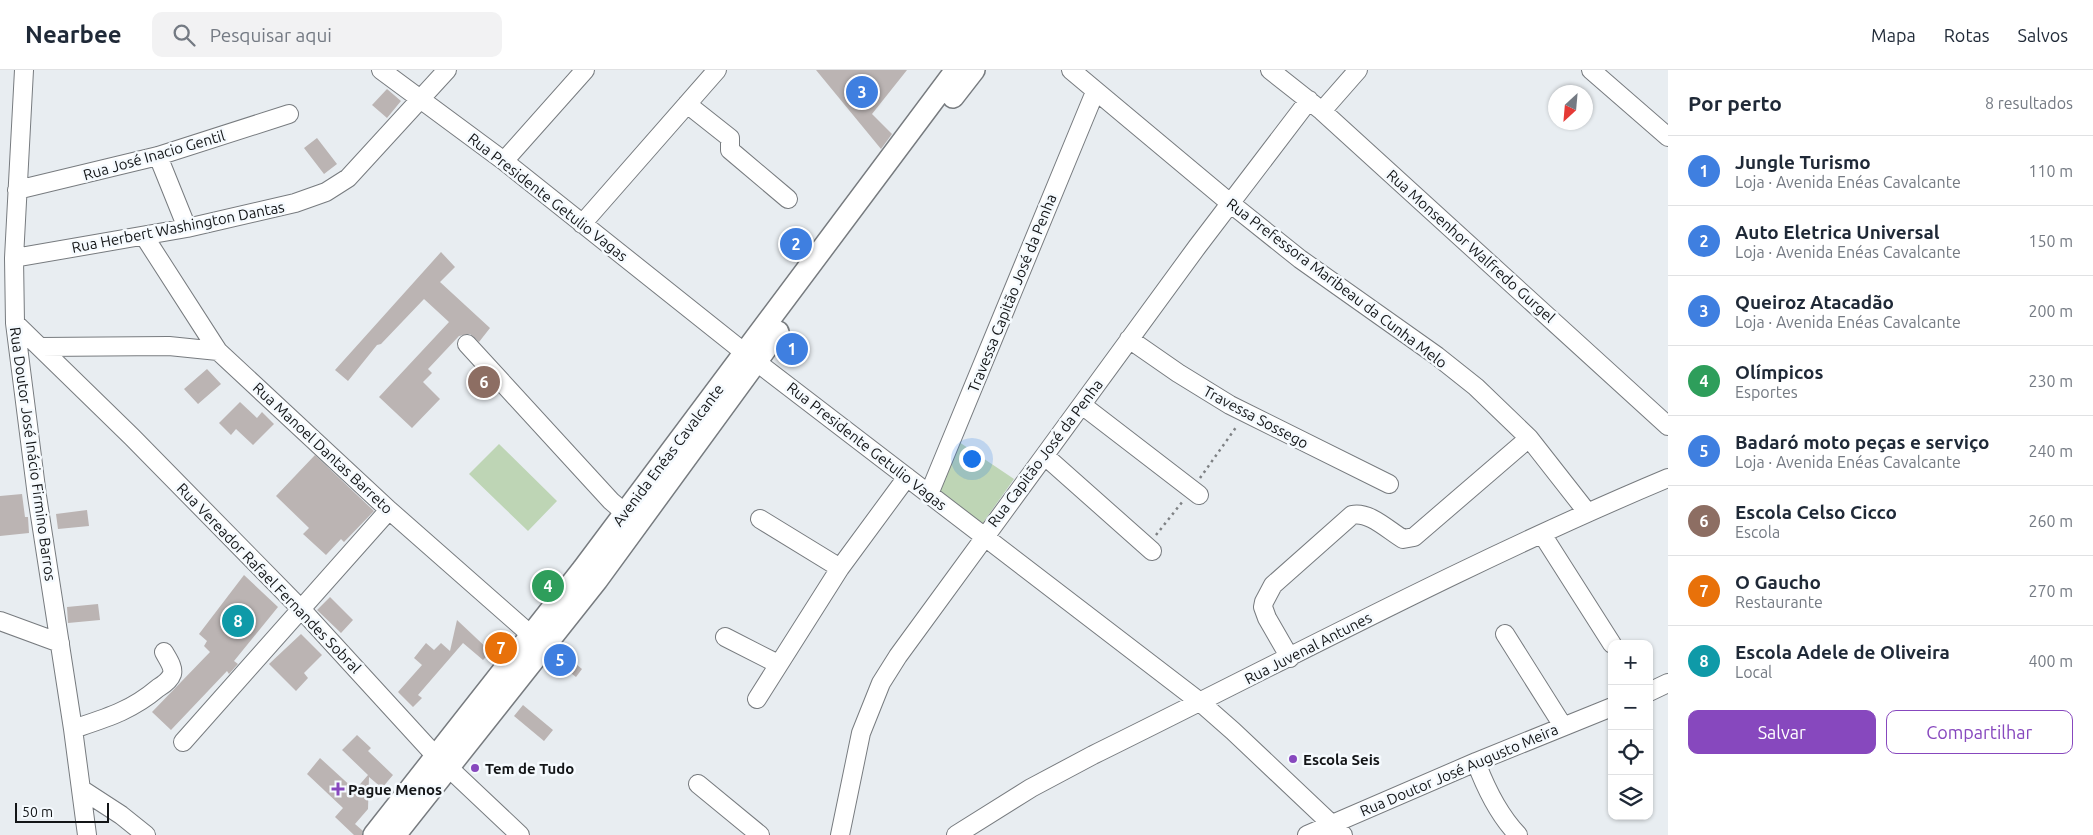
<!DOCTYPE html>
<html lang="pt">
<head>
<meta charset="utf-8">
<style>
	:root { --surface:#fff; --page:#f2f2f3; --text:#1f2937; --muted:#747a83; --line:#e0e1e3; --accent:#8748be }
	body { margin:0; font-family:Ubuntu,sans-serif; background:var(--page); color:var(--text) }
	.controls { position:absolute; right:15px; bottom:15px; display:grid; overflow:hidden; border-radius:10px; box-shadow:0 1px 4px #0004 }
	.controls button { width:45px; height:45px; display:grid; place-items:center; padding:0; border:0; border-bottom:1px solid var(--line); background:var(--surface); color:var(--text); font:25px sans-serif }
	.compass { position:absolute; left:1548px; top:15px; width:45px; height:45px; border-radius:50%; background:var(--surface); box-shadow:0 1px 4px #0004; rotate:206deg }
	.scale { position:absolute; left:15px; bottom:12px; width:94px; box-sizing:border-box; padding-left:5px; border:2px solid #131517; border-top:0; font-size:14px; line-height:18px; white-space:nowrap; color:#131517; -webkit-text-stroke:4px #f5fafe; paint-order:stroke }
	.you { position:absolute; left:971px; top:388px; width:18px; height:18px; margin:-12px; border:4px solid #fff; border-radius:50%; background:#1a73e8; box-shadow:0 0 0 8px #1a73e833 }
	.badge { display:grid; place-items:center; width:32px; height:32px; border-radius:50%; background:var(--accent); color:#fff; font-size:16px; font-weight:700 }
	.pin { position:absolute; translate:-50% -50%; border:2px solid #fff; box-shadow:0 1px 5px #0006 }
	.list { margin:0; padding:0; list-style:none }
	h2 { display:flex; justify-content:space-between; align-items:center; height:65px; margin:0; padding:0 20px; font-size:21px }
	h2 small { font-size:16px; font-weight:400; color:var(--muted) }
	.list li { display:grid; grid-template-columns:32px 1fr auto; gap:15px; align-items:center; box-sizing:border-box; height:70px; padding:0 20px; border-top:1px solid var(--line) }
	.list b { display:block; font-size:19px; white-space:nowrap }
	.list p { margin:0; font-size:16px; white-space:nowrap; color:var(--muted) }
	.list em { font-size:16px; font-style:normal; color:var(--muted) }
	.actions { display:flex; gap:10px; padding:15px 20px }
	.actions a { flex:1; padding:11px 0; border:1px solid var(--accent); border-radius:10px; text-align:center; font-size:18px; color:var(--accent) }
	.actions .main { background:var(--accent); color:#fff }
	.icon { flex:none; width:28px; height:28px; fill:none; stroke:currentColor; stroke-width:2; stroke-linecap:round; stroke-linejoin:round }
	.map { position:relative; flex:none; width:1668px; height:765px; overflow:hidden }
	header { display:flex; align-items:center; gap:30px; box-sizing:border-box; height:70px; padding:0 25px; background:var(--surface); border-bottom:1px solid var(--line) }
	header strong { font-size:24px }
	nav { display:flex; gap:28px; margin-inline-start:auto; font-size:18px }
	.search { width:350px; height:45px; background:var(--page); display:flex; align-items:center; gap:12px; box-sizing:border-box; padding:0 18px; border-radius:10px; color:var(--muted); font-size:19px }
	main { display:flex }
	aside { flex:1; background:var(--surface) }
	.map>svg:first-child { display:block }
</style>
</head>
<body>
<header>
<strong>Nearbee</strong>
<div class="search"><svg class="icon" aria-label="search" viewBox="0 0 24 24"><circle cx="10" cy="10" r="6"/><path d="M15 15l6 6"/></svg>Pesquisar aqui</div>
<nav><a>Mapa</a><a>Rotas</a><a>Salvos</a></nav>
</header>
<main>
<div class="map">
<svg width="1668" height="765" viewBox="0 0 1668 765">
	<rect width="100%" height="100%" fill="#e8edf1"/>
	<!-- green -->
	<path fill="#bed5b5" d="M959 372 1014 409 982 454 939 420Z
		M499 374 557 431 528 461 469 404Z"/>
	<!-- building -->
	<path fill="#bbb4b3" d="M816 0H907L872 44 892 64 881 79Z
		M387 19 401 31 387 48 372 35Z
		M317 68 337 94 324 104 304 78Z
		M441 182 455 197 440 212 490 258 479 272 470 264 459 266 428 299 432 303 423 312 440 329 412 358 379 327 449 252 424 229 381 274 377 275 348 311 335 300Z
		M207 299 221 314 198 334 184 319Z
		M240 332 257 348 262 342 274 354 253 375 236 359 231 365 219 353Z
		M315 385 374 441 344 472 341 469 326 485 303 464 309 458 276 426Z
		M22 424 25 447H28L29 463 0 466V426Z
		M87 440 89 456 58 459 56 444Z
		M244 505 278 537 234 591 238 594 229 604 227 601 171 660 152 642 210 582 204 576 207 571 199 564Z
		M330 527 353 550 341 563 317 540Z
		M98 534 100 550 68 553 67 537Z
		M457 550 491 582 483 590 463 573 418 625 422 628 413 637 398 622 422 595 414 588 426 573 434 580 441 573 450 581Z
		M301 564 322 585 304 603 308 608 296 621 269 594Z
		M562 575 570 581 566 586 582 599 576 607 567 600 563 606 546 594Z
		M523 635 553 660 544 671 514 646Z
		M357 665 371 678 368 681 393 705 382 718 369 707 368 739 355 754 363 761 362 765H354L335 747 343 738 307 704 320 688 355 720 368 705 342 680Z"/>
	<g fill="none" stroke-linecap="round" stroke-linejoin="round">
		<defs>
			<path id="minor" d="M24 0 14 188 15 253 37 426 73 659 87 765
				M381 0 504 91 745 283 1200 632 1233 661 1343 765
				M1071 0 1230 133 1300 189 1437 286 1476 317 1529 368 1587 442
				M1270 0 1322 41 1668 356
				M1591 0 1668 67
				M687 34 730 68V80L788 129
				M1322 41 1358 0
				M158 86 187 158
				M504 91 585 0
				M17 120 158 86 289 44
				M582 154 717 0
				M144 166 218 281 389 440 531 565
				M14 188 187 158 295 133 326 122 348 108 447 0
				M15 253 132 367 302 540 432 682 520 765
				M1129 269 1178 303 1230 335 1389 414
				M467 274 611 431 625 443
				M40 277 169 276 218 281
				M1082 335 1199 425
				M1045 386 1152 481
				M929 424 1095 22
				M760 449 840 498
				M1542 464 1612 574
				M0 551 60 573
				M1505 564 1563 656
				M725 567 778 594
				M1290 588 1267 548 1263 537 1264 532 1273 515 1352 445C1369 441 1388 460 1403 469L1414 467 1529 368
				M1649 622 1668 613
				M757 629 840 498 907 407
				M73 659C106 648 131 641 158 618 163 615 170 610 172 604 174 597 167 588 164 582
				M183 672 389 440
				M1476 692C1486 719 1498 744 1518 765
				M698 714 760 765
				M81 719 121 745 146 765
				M840 765 861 663 881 613 898 586 1197 177 1309 30
				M956 765 1031 718 1093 685C1284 591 1472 490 1668 408
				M1307 765 1476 692 1612 637"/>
			<path id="major" d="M953 27 974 0
				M374 765 583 499 956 0
				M395 765 597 510 778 262"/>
		</defs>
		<!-- minor casing -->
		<use href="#minor" stroke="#777b7f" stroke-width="20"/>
		<!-- major casing -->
		<use href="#major" stroke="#777b7f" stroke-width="24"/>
		<!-- path -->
		<path stroke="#7e8184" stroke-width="2.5" stroke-dasharray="2.5 4" stroke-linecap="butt" d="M1200 408 1237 356
			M1156 465 1183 431"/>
		<!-- minor -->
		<use href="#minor" stroke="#fff" stroke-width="18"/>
		<!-- major -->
		<use href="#major" stroke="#fff" stroke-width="21"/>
	</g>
	<!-- markers -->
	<g fill="#8748be" stroke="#f5fafe" stroke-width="2">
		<circle cx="1293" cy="689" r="5"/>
		<circle cx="475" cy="698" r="5"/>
		<path d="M335.5 711.5h5v5h5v5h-5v5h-5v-5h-5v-5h5z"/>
	</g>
	<g text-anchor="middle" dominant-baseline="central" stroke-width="5" stroke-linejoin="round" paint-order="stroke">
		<!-- street labels -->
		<g font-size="15" fill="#131517" stroke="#f5fafe">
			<text transform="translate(154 85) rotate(-16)">Rua José Inacio Gentil</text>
			<text transform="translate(548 127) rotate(38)">Rua Presidente Getulio Vagas</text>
			<text transform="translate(178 157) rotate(-11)">Rua Herbert Washington Dantas</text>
			<text transform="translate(1471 176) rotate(42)">Rua Monsenhor Walfredo Gurgel</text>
			<text transform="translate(1337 213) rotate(37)">Rua Prefessora Maribeau da Cunha Melo</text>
			<text transform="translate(1012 223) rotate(-68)">Travessa Capitão José da Penha</text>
			<text transform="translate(1256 347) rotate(28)">Travessa Sossego</text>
			<text transform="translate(867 376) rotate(38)">Rua Presidente Getulio Vagas</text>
			<text transform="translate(323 378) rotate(43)">Rua Manoel Dantas Barreto</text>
			<text transform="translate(1045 383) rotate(-53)">Rua Capitão José da Penha</text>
			<text transform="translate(33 384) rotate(82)">Rua Doutor José Inácio Firmino Barros</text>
			<text transform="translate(668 385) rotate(-53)">Avenida Enéas Cavalcante</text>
			<text transform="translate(269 508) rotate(46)">Rua Vereador Rafael Fernandes Sobral</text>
			<text transform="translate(1308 578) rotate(-27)">Rua Juvenal Antunes</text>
			<text transform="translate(1459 700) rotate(-23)">Rua Doutor José Augusto Meira</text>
		</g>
		<!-- poi labels -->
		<g font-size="15" font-weight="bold" fill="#131517" stroke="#f5fafe" text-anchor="start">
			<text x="1303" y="689">Escola Seis</text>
			<text x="485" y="698">Tem de Tudo</text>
			<text x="348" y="719">Pague Menos</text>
		</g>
	</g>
</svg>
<div class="controls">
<button>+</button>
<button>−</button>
<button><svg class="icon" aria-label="locate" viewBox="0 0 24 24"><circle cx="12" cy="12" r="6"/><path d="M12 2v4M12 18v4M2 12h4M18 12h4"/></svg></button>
<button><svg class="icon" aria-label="layers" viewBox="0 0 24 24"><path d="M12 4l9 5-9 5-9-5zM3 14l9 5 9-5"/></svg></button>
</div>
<svg class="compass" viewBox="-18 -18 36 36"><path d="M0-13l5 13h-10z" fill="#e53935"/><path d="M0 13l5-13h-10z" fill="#747a83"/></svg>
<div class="scale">50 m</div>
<div class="you"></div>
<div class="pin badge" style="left:792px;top:279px;background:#3f7fe0">1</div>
<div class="pin badge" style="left:796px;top:174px;background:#3f7fe0">2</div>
<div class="pin badge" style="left:862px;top:22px;background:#3f7fe0">3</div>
<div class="pin badge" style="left:548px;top:516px;background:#2e9e5b">4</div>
<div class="pin badge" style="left:560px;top:590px;background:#3f7fe0">5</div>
<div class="pin badge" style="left:484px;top:312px;background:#8d6e63">6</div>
<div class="pin badge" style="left:501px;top:578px;background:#e8710a">7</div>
<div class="pin badge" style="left:238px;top:551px;background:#0f9aa8">8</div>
</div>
<aside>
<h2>Por perto<small>8 resultados</small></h2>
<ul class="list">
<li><span class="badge" style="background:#3f7fe0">1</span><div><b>Jungle Turismo</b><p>Loja · Avenida Enéas Cavalcante</p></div><em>110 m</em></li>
<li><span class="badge" style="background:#3f7fe0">2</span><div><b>Auto Eletrica Universal</b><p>Loja · Avenida Enéas Cavalcante</p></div><em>150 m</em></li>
<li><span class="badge" style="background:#3f7fe0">3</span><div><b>Queiroz Atacadão</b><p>Loja · Avenida Enéas Cavalcante</p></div><em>200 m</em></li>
<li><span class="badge" style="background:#2e9e5b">4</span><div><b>Olímpicos</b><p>Esportes</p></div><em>230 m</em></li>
<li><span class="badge" style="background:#3f7fe0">5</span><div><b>Badaró moto peças e serviço</b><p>Loja · Avenida Enéas Cavalcante</p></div><em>240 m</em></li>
<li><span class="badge" style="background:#8d6e63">6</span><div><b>Escola Celso Cicco</b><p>Escola</p></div><em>260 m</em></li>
<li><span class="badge" style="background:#e8710a">7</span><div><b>O Gaucho</b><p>Restaurante</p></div><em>270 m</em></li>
<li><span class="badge" style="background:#0f9aa8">8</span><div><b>Escola Adele de Oliveira</b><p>Local</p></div><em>400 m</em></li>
</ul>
<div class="actions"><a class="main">Salvar</a><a>Compartilhar</a></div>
</aside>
</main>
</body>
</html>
